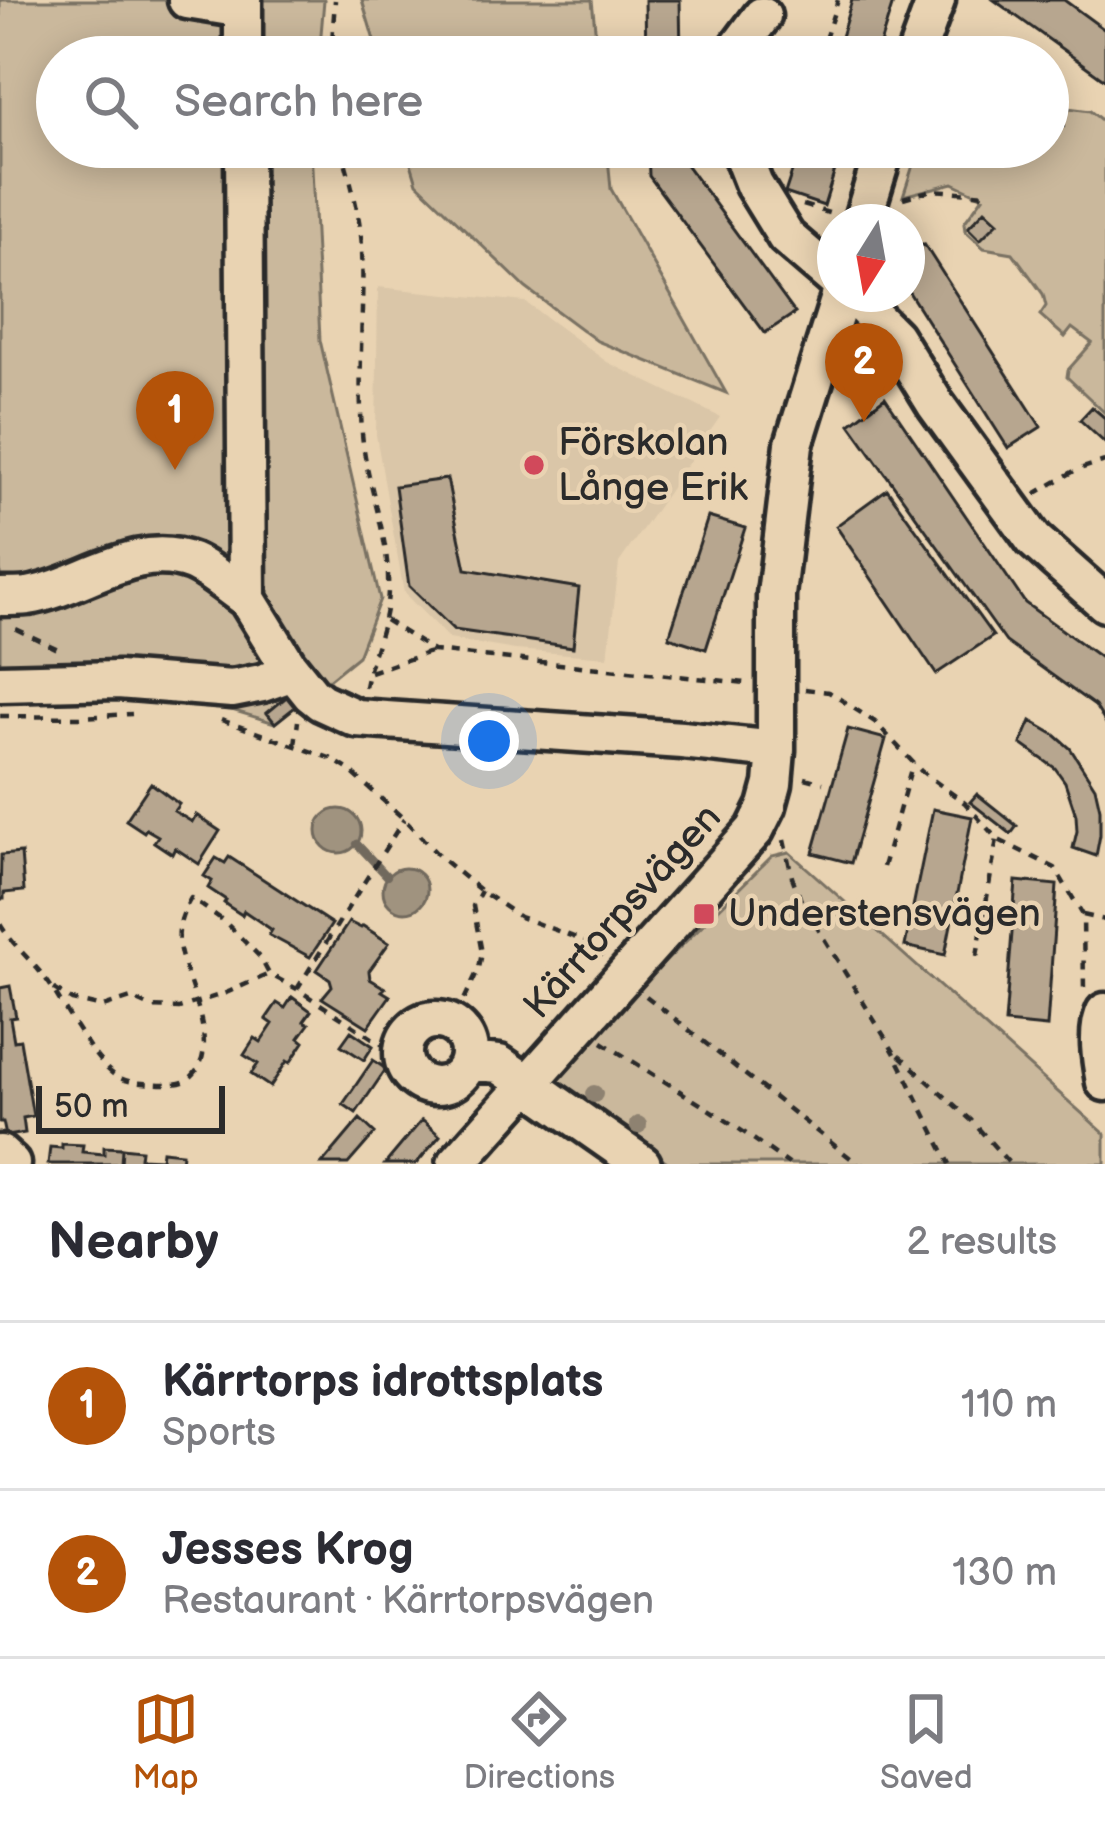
<!DOCTYPE html>
<html lang="en">
<head>
<meta charset="utf-8">
<style>
	:root { --surface:#fff; --page:#f7f7f7; --text:#2b2b33; --muted:#7c7c81; --line:#e1e1e2; --accent:#b45309 }
	body { margin:0; font-family:"Balsamiq Sans",sans-serif; background:var(--page); color:var(--text) }
	.compass { position:absolute; left:817px; top:204px; width:108px; height:108px; border-radius:50%; background:var(--surface); box-shadow:0 6px 30px #0003; rotate:191deg }
	.scale { position:absolute; left:36px; bottom:30px; width:189px; box-sizing:border-box; padding-left:12px; border:6px solid #2b2b2b; border-top:0; font-size:33px; line-height:42px; white-space:nowrap; color:#2b2b2b; -webkit-text-stroke:9px #e9d3b2; paint-order:stroke }
	.you { position:absolute; left:489px; top:741px; width:42px; height:42px; margin:-30px; border:9px solid #fff; border-radius:50%; background:#1a73e8; box-shadow:0 0 0 18px #1a73e833 }
	.badge { display:grid; place-items:center; width:78px; height:78px; border-radius:50%; background:var(--accent); color:#fff; font-size:39px; font-weight:700 }
	.pin { position:absolute; translate:-50% -99px; filter:drop-shadow(0 3px 6px #0008) }
	.pin::after { content:''; position:absolute; top:63px; width:42px; height:36px; background:inherit; clip-path:polygon(0 0,100% 0,50% 100%) }
	.list { margin:0; padding:0; list-style:none }
	h2 { display:flex; justify-content:space-between; align-items:center; height:156px; margin:0; padding:0 48px; font-size:51px }
	h2 small { font-size:39px; font-weight:400; color:var(--muted) }
	.list li { display:grid; grid-template-columns:78px 1fr auto; gap:36px; align-items:center; box-sizing:border-box; height:168px; padding:0 48px; border-top:3px solid var(--line) }
	.list b { display:block; font-size:45px; white-space:nowrap }
	.list p { margin:0; font-size:39px; white-space:nowrap; color:var(--muted) }
	.list em { font-size:39px; font-style:normal; color:var(--muted) }
	.icon { flex:none; width:66px; height:66px; fill:none; stroke:currentColor; stroke-width:2; stroke-linecap:round; stroke-linejoin:round }
	.map { position:relative; flex:none; width:1105px; height:1164px; overflow:hidden }
	.search { position:absolute; background:var(--surface); box-shadow:0 6px 30px #0003; left:36px; right:36px; top:36px; height:132px; display:flex; align-items:center; gap:30px; box-sizing:border-box; padding:0 42px; border-radius:66px; color:var(--muted); font-size:45px }
	.sheet { height:492px; background:var(--surface) }
	nav { display:flex; justify-content:space-around; align-items:center; box-sizing:border-box; height:168px; border-top:3px solid var(--line); background:var(--surface); font-size:33px; color:var(--muted) }
	nav a { display:grid; justify-items:center; gap:6px }
	nav .on { color:var(--accent) }
	.map>svg:first-child { display:block }
</style>
</head>
<body>
<div class="map">
<svg width="1105" height="1164" viewBox="0 0 1105 1164">
	<rect width="100%" height="100%" fill="#e9d3b2"/>
	<filter id="ink" filterUnits="userSpaceOnUse"><feTurbulence type="fractalNoise" baseFrequency=".00833" numOctaves="2"/><feDisplacementMap in="SourceGraphic" scale="24" xChannelSelector="R" yChannelSelector="G"/><feConvolveMatrix kernelMatrix="1 2 1 2 8 2 1 2 1" color-interpolation-filters="sRGB"/></filter>
	<g filter="url(#ink)">
		<!-- built -->
		<path fill="#dac6a8" d="M378 287 525 302 607 362 720 417 619 563 608 657 515 650 449 639 404 593 376 435Z"/>
		<!-- green -->
		<path fill="#cab89c" stroke="#7a7264" stroke-width="3" d="M0 0H324L319 57H57V147H311L320 340 380 599 358 656 275 723 182 695 0 698Z
			M362 0H592L598 57H379Z
			M1048 96 1061 107 1090 111 1105 123V413L1067 377 1068 370 1092 343 1072 328 1065 337 1040 315 1046 306 1043 294 1013 253 984 248 965 231 964 223 983 197 953 183 903 196 919 147H1048Z
			M406 147H607L611 189 726 393 597 341 526 288 417 183Z
			M789 852 1105 1134V1164H670L549 1077 772 856Z"/>
		<!-- water -->
		<path fill="#a0937f" stroke="#71695d" stroke-width="3" d="M317 831a22 22 0 1 1 44 0a22 22 0 1 1-44 0Z
			M383 890a22 22 0 1 1 44 0a22 22 0 1 1-44 0Z"/>
		<g fill="none" stroke-linecap="round" stroke-linejoin="round">
			<!-- stream -->
			<path stroke="#71695d" stroke-width="8" d="M357 844 387 876"/>
		</g>
		<!-- building -->
		<path fill="#b7a68f" stroke="#2b2b2b" stroke-width="3" d="M645 0H680L681 57H646Z
			M852 0H894L876 57H835Z
			M994 0H1064L1105 30V80Z
			M648 147H684L685 163 795 313 765 333 649 176Z
			M800 147H842L824 206 785 193Z
			M985 210 998 222 980 240 968 228Z
			M924 244 1041 427 1008 448 907 289V255Z
			M885 397 1025 603 1105 661V722L1095 706 1006 642 850 424Z
			M1092 407 1105 418V443L1080 420Z
			M447 479 466 569 579 588 573 647 454 630 409 586 395 486Z
			M887 489 993 636 936 674 836 526Z
			M708 517 745 528 706 649 669 637Z
			M296 689 304 700 275 723 267 713Z
			M1031 721 1055 735 1070 748 1095 787 1100 809V835L1096 856 1073 848 1077 831 1076 815 1065 782 1055 768 1021 744Z
			M848 729 886 739 851 863 813 853Z
			M151 783 179 804 174 811 192 822 196 815 220 831 199 864 175 848 172 854 154 842 158 836 146 829 144 832 126 820Z
			M977 794 1017 826 1011 834 970 802Z
			M933 809 972 817 945 955 905 946Z
			M21 853 24 891 4 893V899H0L1 855Z
			M229 857 332 924 310 957 269 935 272 930 244 911 242 915 228 906 224 903 226 900 208 888 212 881 204 876 216 858 225 863Z
			M1016 881 1057 885 1047 1027 1005 1023Z
			M349 922 361 928 363 926 389 943 369 971 370 979 385 988 382 991 390 996 368 1027 322 998 332 986 330 979 317 970Z
			M10 986 16 1017 10 1018 14 1041 20 1040 33 1116 23 1118 25 1133 6 1136 3 1122H0V988Z
			M292 997 311 1011 304 1021 309 1024 299 1038 304 1042 290 1063 287 1061 270 1087 251 1074 258 1064 244 1055 255 1038 261 1042 273 1024 266 1019 277 1003 285 1008Z
			M351 1031 373 1046 364 1060 341 1045Z
			M373 1060 386 1069 356 1113 343 1104Z
			M360 1119 375 1133 348 1164H322Z
			M422 1120 440 1136 416 1164H385Z
			M62 1144 83 1145 82 1152 104 1154V1147L122 1148 121 1164H48L50 1147 62 1148Z
			M122 1148 141 1150 140 1158 161 1159 162 1151 182 1153 181 1164H121Z"/>
		<g fill="none" stroke-linecap="round" stroke-linejoin="round">
			<defs>
				<path id="minor" d="M187 0 243 9
					M243 0V57
					M736 57V51L762 16
					M915 57 936 0
					M244 147 247 599 287 664 311 694 321 702 356 718 682 740 776 750
					M739 147 754 185 786 237 835 279
					M862 222 885 147
					M851 294 894 337 936 405 1034 540 1105 603
					M0 597C9 597 19 597 28 596 83 587 135 540 192 562 211 570 230 588 247 599
					M0 683 118 680 232 689 262 683 293 672
					M1105 1012C1096 1032 1101 1060 1105 1082
					M403 1053a33 33 0 1 1 66 0a33 33 0 1 1-66 0Z
					M468 1061 499 1064 642 1164
					M0 1154 11 1164
					M456 1164 755 830 767 806 773 784 776 750V595L794 444 841 294"/>
			</defs>
			<!-- minor casing -->
			<use href="#minor" stroke="#2b2b2b" stroke-width="45"/>
			<!-- path -->
			<path stroke="#2b2b2b" stroke-width="4.5" stroke-dasharray="9 9" stroke-linecap="butt" d="M951 46 968 57
				M331 57 335 0
				M819 57 838 0
				M1048 112 1065 127
				M341 147C350 179 360 213 362 247 364 309 358 371 362 433 366 485 390 535 388 588 388 623 371 653 365 687
				M783 170 790 147
				M903 198 932 190 986 194
				M803 205 832 214
				M1035 494 1076 470 1105 461
				M385 620 433 651 746 683
				M16 629 60 650
				M370 672 433 651
				M805 689 829 692 875 722 921 771 965 803 997 839 1055 868 1083 915 1084 991
				M0 716 80 717 132 714
				M221 720 330 758 349 770 404 819 441 858 481 891 520 917 590 943 603 956
				M295 745 298 721
				M805 778 823 783
				M784 840 792 877 802 903 894 1052 950 1164
				M883 867 913 762
				M1083 915 1105 920
				M0 924C14 948 37 964 52 988 65 1009 96 1064 116 1076 130 1084 145 1083 160 1084 168 1084 180 1085 187 1080 226 1054 186 983 180 950 176 931 181 915 191 898L224 921 260 957 269 974 297 989
				M977 956 997 839
				M54 989 72 1000 103 1007 131 998 151 1007 179 1008 226 993 269 974
				M646 996 858 1164
				M463 1035 464 1000 479 968 482 953 473 906 481 891
				M602 1042 732 1124 789 1164
				M899 1055 971 1120 1010 1164
				M403 1058 297 989 404 819"/>
			<!-- minor -->
			<use href="#minor" stroke="#e9d3b2" stroke-width="36"/>
		</g>
		<!-- trees -->
		<g fill="#8e8271">
			<circle cx="594" cy="1094" r="9"/>
			<circle cx="638" cy="1125" r="9"/>
		</g>
	</g>
	<!-- markers -->
	<g fill="#d1495b" stroke="#e9d3b2" stroke-width="4.5">
		<circle cx="534" cy="465" r="12"/>
		<rect x="692" y="902" width="24" height="24" rx="6"/>
	</g>
	<g text-anchor="middle" dominant-baseline="central" stroke-width="9" stroke-linejoin="round" paint-order="stroke">
		<!-- poi labels -->
		<g font-size="39" fill="#2b2b2b" stroke="#e9d3b2" text-anchor="start">
			<text x="558" y="443">Förskolan<tspan x="558" dy="45">Långe Erik</tspan></text>
			<text x="728" y="914">Understensvägen</text>
		</g>
		<!-- street labels -->
		<g font-size="39" fill="#2b2b2b" stroke="#e9d3b2">
			<text transform="translate(623 912) rotate(-48)">Kärrtorpsvägen</text>
		</g>
	</g>
</svg>
<svg class="compass" viewBox="-18 -18 36 36"><path d="M0-13l5 13h-10z" fill="#e53935"/><path d="M0 13l5-13h-10z" fill="#7c7c81"/></svg>
<div class="scale">50 m</div>
<div class="you"></div>
<div class="pin badge" style="left:175px;top:470px">1</div>
<div class="pin badge" style="left:864px;top:422px">2</div>
<div class="search"><svg class="icon" aria-label="search" viewBox="0 0 24 24"><circle cx="10" cy="10" r="6"/><path d="M15 15l6 6"/></svg>Search here</div>
</div>
<section class="sheet">
<h2>Nearby<small>2 results</small></h2>
<ul class="list">
<li><span class="badge">1</span><div><b>Kärrtorps idrottsplats</b><p>Sports</p></div><em>110 m</em></li>
<li><span class="badge">2</span><div><b>Jesses Krog</b><p>Restaurant · Kärrtorpsvägen</p></div><em>130 m</em></li>
</ul>
</section>
<nav>
<a class="on"><svg class="icon" aria-label="map" viewBox="0 0 24 24"><path d="M3 6l6-2 6 2 6-2v14l-6 2-6-2-6 2zM9 4v14M15 6v14"/></svg>Map</a>
<a><svg class="icon" aria-label="directions" viewBox="0 0 24 24"><path d="M12 3l9 9-9 9-9-9zM9 14v-3h6M13 9l2 2-2 2"/></svg>Directions</a>
<a><svg class="icon" aria-label="saved" viewBox="0 0 24 24"><path d="M7 4h10v16l-5-4-5 4z"/></svg>Saved</a>
</nav>
</body>
</html>
